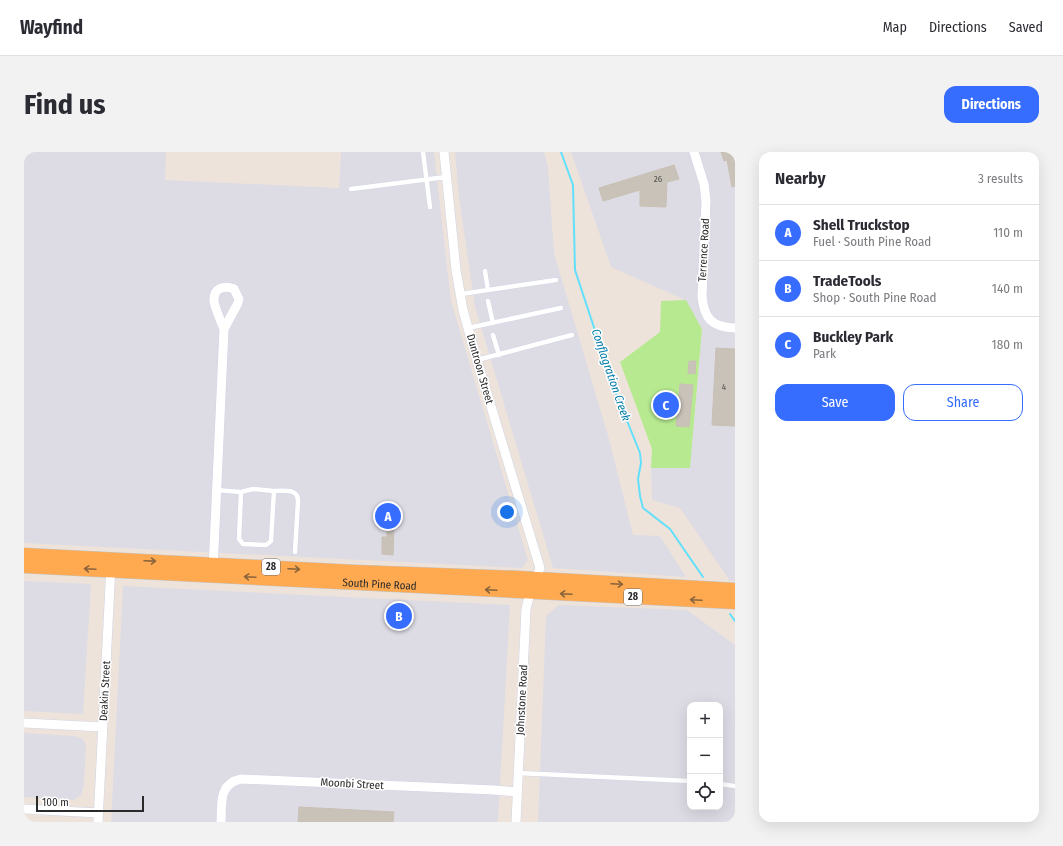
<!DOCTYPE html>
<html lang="en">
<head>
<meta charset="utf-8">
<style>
	:root { --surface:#fff; --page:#f2f2f3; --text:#2b2b33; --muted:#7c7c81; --line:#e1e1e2; --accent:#366dff }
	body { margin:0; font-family:"Fira Sans Condensed",sans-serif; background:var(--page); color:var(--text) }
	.controls { position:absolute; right:12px; bottom:12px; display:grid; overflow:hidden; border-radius:8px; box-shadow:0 4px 16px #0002 }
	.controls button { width:36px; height:36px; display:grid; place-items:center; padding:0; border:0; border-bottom:1px solid var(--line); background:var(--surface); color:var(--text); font:20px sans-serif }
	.scale { position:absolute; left:12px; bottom:10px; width:108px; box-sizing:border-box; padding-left:4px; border:2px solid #2a2a2a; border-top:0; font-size:11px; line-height:14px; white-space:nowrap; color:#2a2a2a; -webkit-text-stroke:3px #fff; paint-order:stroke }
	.you { position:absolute; left:483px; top:360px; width:14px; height:14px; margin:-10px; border:3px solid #fff; border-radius:50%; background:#1a73e8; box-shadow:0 0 0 6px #1a73e833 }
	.badge { display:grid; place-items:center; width:26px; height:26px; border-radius:50%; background:var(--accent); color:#fff; font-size:13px; font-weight:700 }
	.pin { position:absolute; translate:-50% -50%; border:2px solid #fff; box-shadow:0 1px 4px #0006 }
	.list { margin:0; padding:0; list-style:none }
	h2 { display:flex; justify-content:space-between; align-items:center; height:52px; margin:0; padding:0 16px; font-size:17px }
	h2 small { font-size:13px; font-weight:400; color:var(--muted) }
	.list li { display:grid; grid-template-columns:26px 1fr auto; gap:12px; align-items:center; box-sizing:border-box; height:56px; padding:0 16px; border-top:1px solid var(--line) }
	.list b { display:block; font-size:15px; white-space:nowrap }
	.list p { margin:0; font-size:13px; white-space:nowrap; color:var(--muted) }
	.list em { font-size:13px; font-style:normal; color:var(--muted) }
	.actions { display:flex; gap:8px; padding:12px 16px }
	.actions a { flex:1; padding:9px 0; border:1px solid var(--accent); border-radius:12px; text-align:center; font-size:14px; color:var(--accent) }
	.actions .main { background:var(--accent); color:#fff }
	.icon { flex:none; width:22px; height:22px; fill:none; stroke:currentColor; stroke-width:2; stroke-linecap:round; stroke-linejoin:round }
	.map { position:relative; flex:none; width:711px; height:670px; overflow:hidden; border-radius:12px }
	header { display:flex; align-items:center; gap:24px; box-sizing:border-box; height:56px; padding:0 20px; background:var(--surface); border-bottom:1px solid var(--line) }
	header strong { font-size:19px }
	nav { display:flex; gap:22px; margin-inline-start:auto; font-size:14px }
	.intro { display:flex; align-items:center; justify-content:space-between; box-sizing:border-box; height:96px; padding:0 24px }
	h1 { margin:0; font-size:28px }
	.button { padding:10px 18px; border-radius:12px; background:var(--accent); color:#fff; font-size:14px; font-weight:700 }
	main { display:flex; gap:24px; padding:0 24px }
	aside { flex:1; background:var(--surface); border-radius:12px; box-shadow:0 4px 16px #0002 }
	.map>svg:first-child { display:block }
</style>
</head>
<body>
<header>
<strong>Wayfind</strong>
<nav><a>Map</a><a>Directions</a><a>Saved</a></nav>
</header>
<div class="intro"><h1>Find us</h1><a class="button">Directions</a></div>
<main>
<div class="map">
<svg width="711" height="670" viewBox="0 0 711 670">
	<rect width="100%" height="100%" fill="#eee3da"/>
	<!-- industrial -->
	<path fill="#dddce5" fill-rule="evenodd" d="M0 0H142L141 28 315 36 317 0H410L427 149 504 408 498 416 0 391Z
		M431 0H520L524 15 530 101 585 287 609 383 636 384 662 425 529 416 451 155 435 46Z
		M547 0H711V429H706L656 356 628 348 627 316 666 315 678 177 661 148 587 115Z
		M0 429 67 432 59 562 0 559Z
		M99 434 486 453 474 670H87Z
		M535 453 663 458 711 493V670H514L522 464ZM666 553H696V655H666Z
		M0 581 51 584 59 587 62 593 60 633 57 643 50 648 0 645Z"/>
	<!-- green -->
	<path fill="#b7ea90" d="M662 148 678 177 666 316H627L628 297 596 210 636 180 637 149Z"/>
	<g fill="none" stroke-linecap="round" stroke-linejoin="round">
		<!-- stream -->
		<path stroke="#61e0fb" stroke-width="2" d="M537 0 549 33 551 118 591 239 616 301 617 311 614 327 616 344 619 356 646 377 679 425
			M706 462 711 469"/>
	</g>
	<!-- building -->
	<path fill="#c8c2b9" stroke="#c9c0b4" d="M697 0H711V34L708 35 703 8 700 9Z
		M650 13 655 27 643 30 642 55 616 54V38L579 49 575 36Z
		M692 196 711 197V274L688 273Z
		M665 209H672L671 222 664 221Z
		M656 232 669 233 665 275 652 274Z
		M363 373H370L369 403 358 402V385H363Z
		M275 655 370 660 369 670H274Z"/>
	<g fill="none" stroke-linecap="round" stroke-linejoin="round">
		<defs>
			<path id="service" d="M399 0 406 55
				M327 37 422 25
				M461 119 464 138
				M437 142 532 128
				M464 149 469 171
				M444 176 537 156
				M469 183 475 203
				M453 208 548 183
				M192 338 217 340 215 387 219 392 242 393 247 389 250 339C260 339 274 336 274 349L271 400
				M217 340 229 337 250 339
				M494 621 666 629
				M696 632 711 634"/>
			<path id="minor" d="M420 0 432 118 439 158 453 208 516 416 505 445 502 457 492 670
				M670 0 680 32 682 49 678 144C680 167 688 175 711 176
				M189 418 200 177C197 169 191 157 190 149 189 136 200 133 210 137L215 147 214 151 200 177
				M0 571 79 575
				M0 657 74 661
				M74 670 87 413
				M197 670C198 652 194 632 217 627L470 638 493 640"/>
			<g id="trunk">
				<path d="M0 403 331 420 495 426 711 438"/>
				<path id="s1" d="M0 414 711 450"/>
			</g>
		</defs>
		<!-- service casing -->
		<use href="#service" stroke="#cfd5e5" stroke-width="5.5"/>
		<!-- minor casing -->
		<use href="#minor" stroke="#cfd5e5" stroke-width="10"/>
		<!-- trunk casing -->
		<use href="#trunk" stroke="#c3c3c3" stroke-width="15"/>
		<!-- service -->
		<use href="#service" stroke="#fff" stroke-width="4.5"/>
		<!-- minor -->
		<use href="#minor" stroke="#fff" stroke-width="9"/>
		<!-- trunk -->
		<use href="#trunk" stroke="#ffaa51" stroke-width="14"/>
	</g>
	<!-- one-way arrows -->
	<defs><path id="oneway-shaft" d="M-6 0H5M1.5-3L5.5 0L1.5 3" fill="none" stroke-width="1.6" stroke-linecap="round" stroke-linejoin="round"/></defs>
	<g stroke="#8a643c">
		<use href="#oneway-shaft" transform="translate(126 409) rotate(2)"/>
		<use href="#oneway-shaft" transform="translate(66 417) rotate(-177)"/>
		<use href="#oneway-shaft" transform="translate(270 417) rotate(3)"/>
		<use href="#oneway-shaft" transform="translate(226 425) rotate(-177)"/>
		<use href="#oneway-shaft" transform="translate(593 432) rotate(3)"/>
		<use href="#oneway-shaft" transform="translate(467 438) rotate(-177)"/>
		<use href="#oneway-shaft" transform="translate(542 442) rotate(-177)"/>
		<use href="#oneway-shaft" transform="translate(672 448) rotate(-177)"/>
	</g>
	<g text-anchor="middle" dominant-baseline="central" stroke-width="3" stroke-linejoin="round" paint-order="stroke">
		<!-- number labels -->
		<g font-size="9" fill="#52504e">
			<text x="634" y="27">26</text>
			<text x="700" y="235">4</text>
		</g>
		<!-- shield labels -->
		<g fill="#fff" stroke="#6a6a6a" stroke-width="1">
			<rect x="238" y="407" width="18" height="16" rx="3"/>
			<rect x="600" y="437" width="18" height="16" rx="3"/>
		</g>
		<g font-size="10" font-weight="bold" fill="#2a2a2a">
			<text x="247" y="415">28</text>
			<text x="609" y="445">28</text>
		</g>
		<!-- street labels -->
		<g font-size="11" fill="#2a2a2a" stroke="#fff">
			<text transform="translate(680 98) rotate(-87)">Terrence Road</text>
			<text transform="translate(456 217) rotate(74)">Duntroon Street</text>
			<text stroke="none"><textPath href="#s1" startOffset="356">South Pine Road</textPath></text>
			<text transform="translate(81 539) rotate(-87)">Deakin Street</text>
			<text transform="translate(498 548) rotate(-87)">Johnstone Road</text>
			<text transform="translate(328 632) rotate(3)">Moonbi Street</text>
		</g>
		<!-- water labels -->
		<g font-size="12" font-style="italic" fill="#007da8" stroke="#fff">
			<text transform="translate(587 223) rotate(71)">Conflagration Creek</text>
		</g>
	</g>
</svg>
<div class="controls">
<button>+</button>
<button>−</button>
<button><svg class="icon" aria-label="locate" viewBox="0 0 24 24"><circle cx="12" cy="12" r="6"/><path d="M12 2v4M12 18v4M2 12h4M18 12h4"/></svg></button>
</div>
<div class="scale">100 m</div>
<div class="you"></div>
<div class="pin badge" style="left:364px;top:364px">A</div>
<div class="pin badge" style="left:375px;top:464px">B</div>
<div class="pin badge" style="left:642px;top:253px">C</div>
</div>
<aside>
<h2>Nearby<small>3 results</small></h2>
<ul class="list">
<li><span class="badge">A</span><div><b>Shell Truckstop</b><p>Fuel · South Pine Road</p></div><em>110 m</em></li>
<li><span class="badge">B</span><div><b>TradeTools</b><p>Shop · South Pine Road</p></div><em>140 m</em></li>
<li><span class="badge">C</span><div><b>Buckley Park</b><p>Park</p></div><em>180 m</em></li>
</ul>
<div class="actions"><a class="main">Save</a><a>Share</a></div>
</aside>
</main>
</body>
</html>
